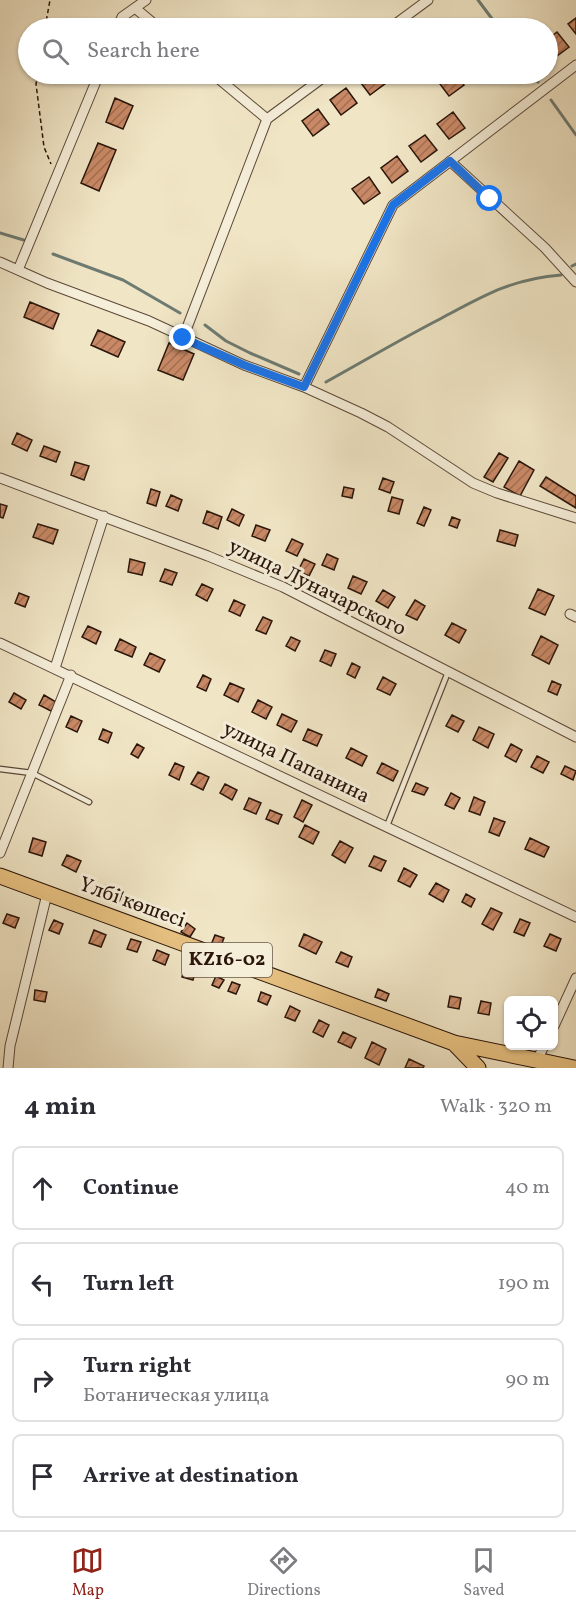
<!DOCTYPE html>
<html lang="en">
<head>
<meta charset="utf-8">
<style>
	:root { --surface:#fff; --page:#f7f7f7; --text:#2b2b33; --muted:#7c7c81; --line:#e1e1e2; --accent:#8f2418 }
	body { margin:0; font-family:Vollkorn,serif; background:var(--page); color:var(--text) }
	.controls { position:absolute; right:18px; bottom:18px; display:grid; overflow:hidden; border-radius:9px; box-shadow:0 2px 4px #0004 }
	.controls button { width:54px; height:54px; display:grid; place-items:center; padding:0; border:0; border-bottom:2px solid var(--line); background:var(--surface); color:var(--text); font:30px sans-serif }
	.stop { position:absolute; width:18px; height:18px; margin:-14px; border:4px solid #1a73e8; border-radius:50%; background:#fff }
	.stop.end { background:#1a73e8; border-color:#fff; box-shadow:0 2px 6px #0008 }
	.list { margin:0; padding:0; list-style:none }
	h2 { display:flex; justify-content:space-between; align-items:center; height:78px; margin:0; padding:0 24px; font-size:26px }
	h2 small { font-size:20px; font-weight:400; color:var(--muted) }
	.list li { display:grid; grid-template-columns:39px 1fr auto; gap:18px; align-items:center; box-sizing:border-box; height:84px; margin:0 12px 12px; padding:0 12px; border:2px solid var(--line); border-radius:9px }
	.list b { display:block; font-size:22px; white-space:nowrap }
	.list p { margin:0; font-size:20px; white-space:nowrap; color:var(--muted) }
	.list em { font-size:20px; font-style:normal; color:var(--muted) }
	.icon { flex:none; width:33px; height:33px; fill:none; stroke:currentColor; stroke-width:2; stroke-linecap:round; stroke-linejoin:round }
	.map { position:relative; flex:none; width:576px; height:1068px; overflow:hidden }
	.search { position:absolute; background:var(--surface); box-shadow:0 2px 4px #0004; left:18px; right:18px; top:18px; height:66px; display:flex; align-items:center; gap:15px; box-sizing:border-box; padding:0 21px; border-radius:33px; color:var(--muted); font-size:22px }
	.sheet { height:462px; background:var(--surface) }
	nav { display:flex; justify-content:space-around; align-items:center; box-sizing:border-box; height:84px; border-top:2px solid var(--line); background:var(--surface); font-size:16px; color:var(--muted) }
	nav a { display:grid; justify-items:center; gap:3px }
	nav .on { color:var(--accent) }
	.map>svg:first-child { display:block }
</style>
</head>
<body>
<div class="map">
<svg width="576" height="1068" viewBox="0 0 576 1068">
	<defs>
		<pattern id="building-hatch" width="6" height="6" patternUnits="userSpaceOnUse" patternTransform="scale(1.5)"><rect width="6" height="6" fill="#c98966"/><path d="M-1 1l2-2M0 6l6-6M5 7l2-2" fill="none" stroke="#a36f52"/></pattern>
	</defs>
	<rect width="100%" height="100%" fill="#f0e5c5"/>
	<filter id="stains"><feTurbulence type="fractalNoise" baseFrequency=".00333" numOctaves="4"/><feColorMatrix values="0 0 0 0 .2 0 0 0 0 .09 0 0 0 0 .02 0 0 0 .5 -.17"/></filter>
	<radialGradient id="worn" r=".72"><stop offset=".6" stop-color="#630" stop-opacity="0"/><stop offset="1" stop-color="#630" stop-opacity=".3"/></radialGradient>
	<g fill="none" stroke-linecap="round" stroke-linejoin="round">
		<!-- stream -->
		<path stroke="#6d7b72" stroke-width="3" d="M478 0 499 28
			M532 74 538 82
			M551 100 576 135
			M0 233 27 241
			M53 254 123 280 180 313
			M572 266 576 264
			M205 325 226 341 250 353 299 374
			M326 382C364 361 401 339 440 319 483 296 511 279 561 275"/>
	</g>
	<!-- building -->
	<path fill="url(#building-hatch)" stroke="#2a150a" stroke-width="1.5" d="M576 18V34L568 24Z
		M557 32 569 47 553 59 548 52V39Z
		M366 74H379L386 83 370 95 358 79Z
		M438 74H455L464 85 449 96 434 76Z
		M346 88 357 103 341 115 330 100Z
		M115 98 133 106 123 129 106 122Z
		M318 109 329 124 313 136 302 121Z
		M453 112 465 128 449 139 437 124Z
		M425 135 437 150 421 162 409 146Z
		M98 143 116 150 99 191 81 183Z
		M397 156 408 171 392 183 381 168Z
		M369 177 380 193 364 204 352 189Z
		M30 302 59 314 53 329 24 317Z
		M98 330 125 342 118 357 91 345Z
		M169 343 194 354 183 380 158 370Z
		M17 433 32 440 27 451 12 444Z
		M44 446 60 452 56 462 40 456Z
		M499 453 508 458 493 482 484 477Z
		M519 461 534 470 520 496 504 487Z
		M75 462 89 466 84 480 71 475Z
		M546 477 576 496V508L540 486Z
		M383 478 394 482 390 493 379 489Z
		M344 487 354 489 352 498 342 496Z
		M151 489 160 492 156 506 147 503Z
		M171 495 182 500 178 511 166 506Z
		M392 497 403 500 399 514 388 511Z
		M0 504 7 506 3 518 0 517Z
		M424 507 431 510 424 526 417 523Z
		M232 509 244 515 239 526 227 520Z
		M207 511 222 517 218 529 203 523Z
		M452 517 460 520 457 528 449 525Z
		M38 524 58 530 53 544 33 537Z
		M256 525 270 530 265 541 252 536Z
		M500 530 518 535 515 546 497 541Z
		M292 539 303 544 297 556 286 551Z
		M327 554 338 559 334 570 322 565Z
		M130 559 145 563 142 575 128 572Z
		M304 559 315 564 309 576 298 571Z
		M165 569 177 573 172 585 160 581Z
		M353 576 367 582 361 594 348 588Z
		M202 584 213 589 207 601 196 595Z
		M538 589 554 596 545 615 529 608Z
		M383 590 395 597 388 608 376 601Z
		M19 593 29 597 25 607 15 603Z
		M234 600 245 605 240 616 229 611Z
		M415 600 425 606 417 620 406 615Z
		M263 617 272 621 266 634 256 630Z
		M452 623 466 630 459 643 445 635Z
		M88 626 101 632 96 644 82 637Z
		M541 636 558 645 549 664 532 655Z
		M291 637 300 641 295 651 286 646Z
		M120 639 136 647 132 657 115 650Z
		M325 650 336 654 331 666 320 661Z
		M150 653 165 660 159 672 144 665Z
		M352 663 360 667 355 678 347 674Z
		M203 675 211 679 206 691 197 687Z
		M383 677 396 684 390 695 377 689Z
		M552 681 561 685 557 695 548 691Z
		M230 683 244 689 238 702 224 695Z
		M14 693 26 700 21 709 9 702Z
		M44 695 56 702 51 711 39 705Z
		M258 700 272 707 266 719 252 712Z
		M282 714 297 721 291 732 277 725Z
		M452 715 464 721 458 732 446 726Z
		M71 716 82 721 77 732 66 727Z
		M479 727 494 734 488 748 473 740Z
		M103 729 112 733 108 743 99 739Z
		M308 729 322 735 317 746 303 740Z
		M137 744 144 748 138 758 131 754Z
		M511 744 522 750 516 762 505 756Z
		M351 748 367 756 362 766 346 758Z
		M537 756 549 762 543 773 531 767Z
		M175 763 184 767 179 780 169 775Z
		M382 763 398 771 393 781 377 773Z
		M565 766 576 771 573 780 561 774Z
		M198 772 209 777 203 790 191 784Z
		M416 783 428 788 424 795 412 791Z
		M225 784 237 790 232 800 220 793Z
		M451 793 460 798 454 809 445 805Z
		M474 797 485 802 480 815 469 811Z
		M249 798 261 803 256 814 244 809Z
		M302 800 312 805 303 822 294 817Z
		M270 810 282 815 278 824 266 819Z
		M494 818 505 822 499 836 489 832Z
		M305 825 319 832 313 844 299 837Z
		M33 838 46 842 42 856 29 852Z
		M530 838 549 847 544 857 525 849Z
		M340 841 353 848 345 863 332 855Z
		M67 855 81 861 76 872 62 865Z
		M374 856 386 861 381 871 369 866Z
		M404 868 417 875 410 887 398 881Z
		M436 883 449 890 443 902 429 894Z
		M106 885 123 892 118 904 101 897Z
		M466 894 475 899 471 907 462 902Z
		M147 902 160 907 155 918 142 913Z
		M491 908 502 913 493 930 482 924Z
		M7 914 19 918 15 928 3 923Z
		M520 919 530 923 524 936 514 932Z
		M54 920 63 924 59 934 49 930Z
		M187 923 195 929 190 937 181 932Z
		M94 930 106 935 101 947 89 943Z
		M304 934 322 942 316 954 299 946Z
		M550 934 561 939 556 951 544 946Z
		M215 935 224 938 220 948 211 945Z
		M131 939 141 942 137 952 127 949Z
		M157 950 169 955 165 965 153 960Z
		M341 952 352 957 348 967 336 962Z
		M185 965 196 969 193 980 182 977Z
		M216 976 224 980 219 988 212 985Z
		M232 982 240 985 236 994 228 991Z
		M378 989 389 994 386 1001 375 997Z
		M35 990 47 992 45 1002 34 1000Z
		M261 992 271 996 267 1005 258 1001Z
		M450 996 461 998 459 1009 448 1007Z
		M481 1001 491 1003 489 1015 478 1013Z
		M290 1006 300 1011 295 1021 285 1017Z
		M319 1020 329 1025 323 1037 313 1032Z
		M343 1032 356 1038 351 1048 338 1042Z
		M372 1042 386 1049 379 1065 365 1058Z
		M409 1059 424 1066 423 1068H405Z"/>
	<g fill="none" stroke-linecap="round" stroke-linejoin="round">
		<defs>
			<path id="service" d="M0 769 32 773 89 802
				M387 826 448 672"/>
			<path id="minor" d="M135 8 159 28
				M117 28 122 17 146 0
				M390 28 428 0
				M213 74 267 119
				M450 161 545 248 576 282
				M0 262 47 283 149 321 244 365 304 387 361 413 388 427 473 483 497 493 576 518
				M18 270 99 74
				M183 338 267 119 328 74
				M304 387 393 205 576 65
				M0 478 208 556 283 587 576 737
				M570 614 576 617
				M0 643 576 917
				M55 668 104 516
				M0 853 71 675
				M554 1026 576 978
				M537 1060 544 1046
				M8 1068 10 1046 47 894"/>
			<path id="primary" d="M0 876 454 1043 574 1068
				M454 1043 478 1068"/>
		</defs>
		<!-- service casing -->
		<use href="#service" stroke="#5c4939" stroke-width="7"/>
		<!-- minor casing -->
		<use href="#minor" stroke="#5c4939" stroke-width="11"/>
		<!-- primary casing -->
		<use href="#primary" stroke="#2a150a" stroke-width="17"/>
		<!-- path -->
		<path stroke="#2a150a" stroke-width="1.5" stroke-dasharray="4.5 3" stroke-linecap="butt" d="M45 28 50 0
			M38 74 36 84 44 147 51 164"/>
		<!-- service -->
		<use href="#service" stroke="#f5eed9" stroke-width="4.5"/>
		<!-- minor -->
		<use href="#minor" stroke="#f5eed9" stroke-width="9"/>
		<!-- primary -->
		<use href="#primary" stroke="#e8c282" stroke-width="15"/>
	</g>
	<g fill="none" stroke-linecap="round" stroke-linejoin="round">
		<!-- route -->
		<path stroke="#1a73e8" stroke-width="8" d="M183 338 244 365 304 387 393 205 450 161 490 199"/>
	</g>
	<g text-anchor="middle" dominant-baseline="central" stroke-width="6" stroke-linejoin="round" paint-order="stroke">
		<!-- shield labels -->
		<rect fill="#f5eed9" stroke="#675648" stroke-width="1.5" x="182" y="943" width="90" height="34" rx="4.5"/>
		<g font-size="20" font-weight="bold" fill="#2a150a">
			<text x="227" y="960">KZ16-02</text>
		</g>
		<!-- street labels -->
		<g font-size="21" fill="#2a150a" stroke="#f5eed9">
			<text transform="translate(317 588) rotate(26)">улица Луначарского</text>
			<text transform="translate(296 763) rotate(26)">улица Папанина</text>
			<text transform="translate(132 903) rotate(20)">Үлбі көшесі</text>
		</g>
	</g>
	<rect width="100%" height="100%" filter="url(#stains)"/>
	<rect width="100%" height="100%" fill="url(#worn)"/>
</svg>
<div class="controls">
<button><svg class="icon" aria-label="locate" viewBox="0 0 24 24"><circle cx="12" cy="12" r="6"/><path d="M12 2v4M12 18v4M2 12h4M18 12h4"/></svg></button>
</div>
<div class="stop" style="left:490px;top:199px"></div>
<div class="stop end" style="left:183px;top:338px"></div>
<div class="search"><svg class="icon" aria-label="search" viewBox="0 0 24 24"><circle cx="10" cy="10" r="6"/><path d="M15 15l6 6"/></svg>Search here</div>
</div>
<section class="sheet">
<h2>4 min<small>Walk · 320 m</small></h2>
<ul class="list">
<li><svg class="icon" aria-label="ahead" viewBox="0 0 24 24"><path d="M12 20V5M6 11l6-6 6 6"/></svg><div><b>Continue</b></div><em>40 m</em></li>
<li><svg class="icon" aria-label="left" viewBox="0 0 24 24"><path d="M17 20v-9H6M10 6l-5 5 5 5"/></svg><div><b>Turn left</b></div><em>190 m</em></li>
<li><svg class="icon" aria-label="right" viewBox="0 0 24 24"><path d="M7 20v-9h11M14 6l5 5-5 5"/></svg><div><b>Turn right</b><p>Ботаническая улица</p></div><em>90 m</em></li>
<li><svg class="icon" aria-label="arrive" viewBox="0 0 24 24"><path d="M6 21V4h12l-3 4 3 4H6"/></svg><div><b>Arrive at destination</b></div></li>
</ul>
</section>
<nav>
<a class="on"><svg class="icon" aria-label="map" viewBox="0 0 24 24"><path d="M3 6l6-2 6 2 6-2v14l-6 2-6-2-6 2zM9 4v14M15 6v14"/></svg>Map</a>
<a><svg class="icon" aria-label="directions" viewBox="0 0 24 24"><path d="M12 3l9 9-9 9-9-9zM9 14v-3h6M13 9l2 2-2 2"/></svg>Directions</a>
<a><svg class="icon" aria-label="saved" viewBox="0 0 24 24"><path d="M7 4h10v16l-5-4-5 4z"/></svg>Saved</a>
</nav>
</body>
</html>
